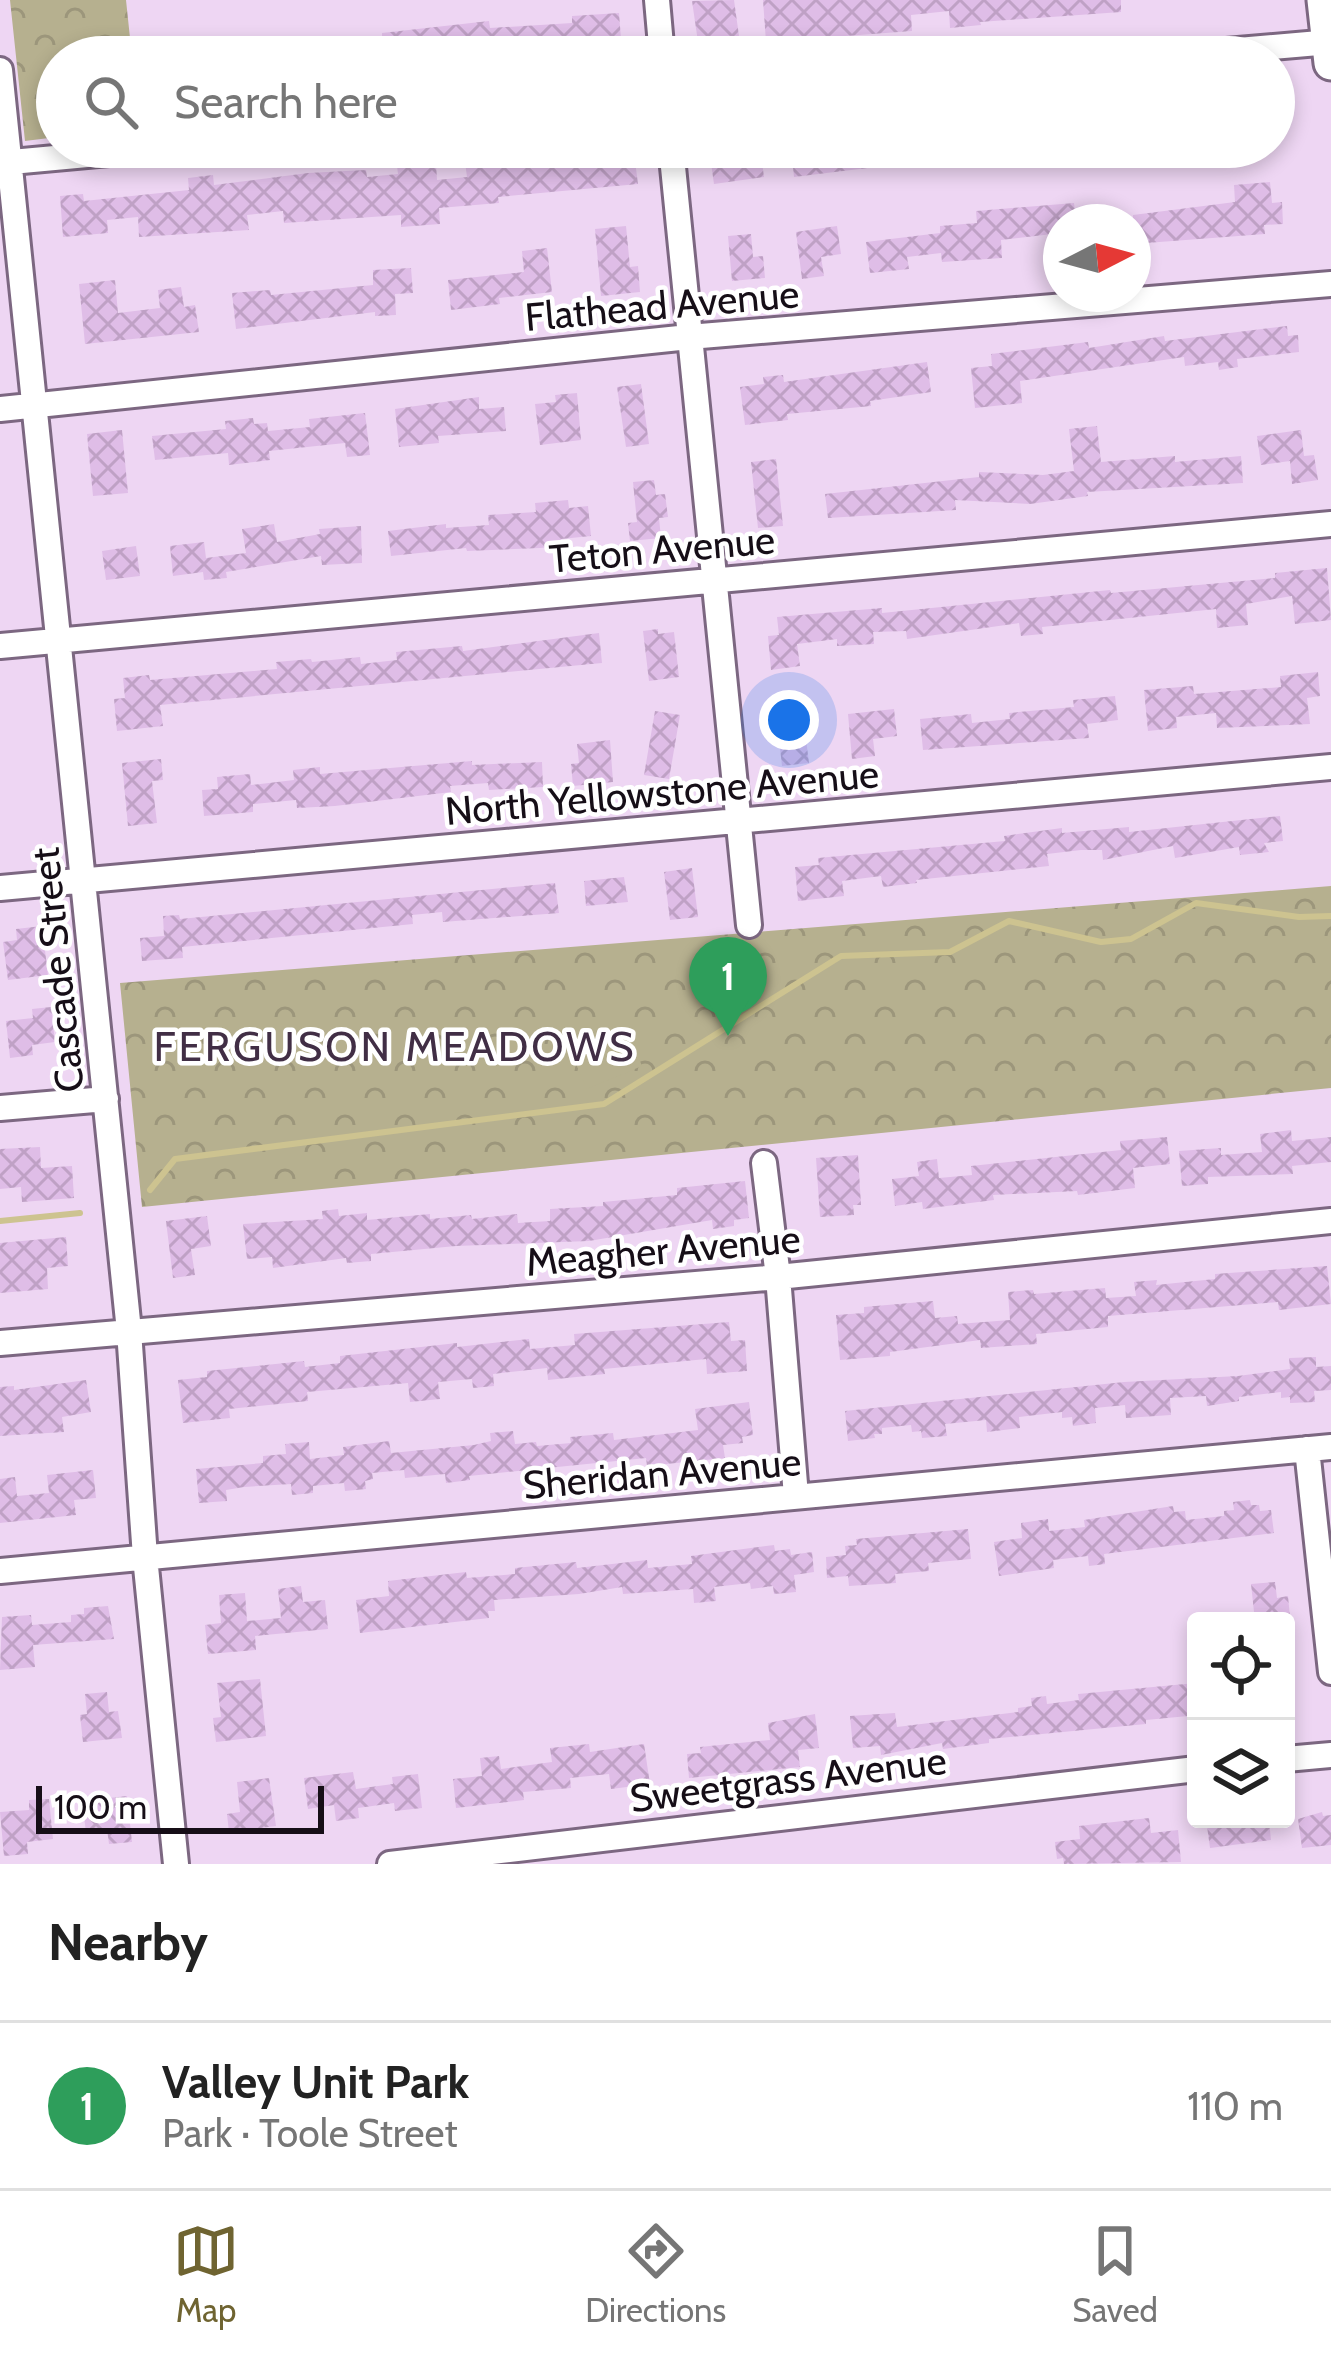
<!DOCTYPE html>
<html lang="en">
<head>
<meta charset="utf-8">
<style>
	:root { --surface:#fff; --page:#f2f2f2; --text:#222; --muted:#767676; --line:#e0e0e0; --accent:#6f6431 }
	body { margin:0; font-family:Cabin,sans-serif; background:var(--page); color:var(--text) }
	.controls { position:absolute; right:36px; bottom:36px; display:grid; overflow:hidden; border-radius:12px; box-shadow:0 6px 18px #0003 }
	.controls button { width:108px; height:108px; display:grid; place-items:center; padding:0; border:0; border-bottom:3px solid var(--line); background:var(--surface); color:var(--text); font:60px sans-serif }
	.compass { position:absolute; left:1043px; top:204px; width:108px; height:108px; border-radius:50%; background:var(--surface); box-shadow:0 6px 18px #0003; rotate:84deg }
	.scale { position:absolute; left:36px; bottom:30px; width:288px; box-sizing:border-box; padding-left:12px; border:6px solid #160e17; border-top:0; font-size:33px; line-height:42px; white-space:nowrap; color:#160e17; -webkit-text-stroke:9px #fff; paint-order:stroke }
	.you { position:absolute; left:789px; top:720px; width:42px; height:42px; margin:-30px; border:9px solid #fff; border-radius:50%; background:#1a73e8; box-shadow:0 0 0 18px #1a73e833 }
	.badge { display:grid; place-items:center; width:78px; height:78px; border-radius:50%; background:var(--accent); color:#fff; font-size:39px; font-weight:700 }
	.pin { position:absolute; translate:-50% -99px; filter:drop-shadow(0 3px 6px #0008) }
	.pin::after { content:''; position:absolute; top:63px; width:42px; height:36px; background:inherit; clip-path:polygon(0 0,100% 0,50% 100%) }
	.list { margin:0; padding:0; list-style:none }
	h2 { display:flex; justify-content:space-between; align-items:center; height:156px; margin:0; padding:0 48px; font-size:51px }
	h2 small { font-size:39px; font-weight:400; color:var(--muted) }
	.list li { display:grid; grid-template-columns:78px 1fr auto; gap:36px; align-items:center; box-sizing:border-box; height:168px; padding:0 48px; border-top:3px solid var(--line) }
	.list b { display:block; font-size:45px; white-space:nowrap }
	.list p { margin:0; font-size:39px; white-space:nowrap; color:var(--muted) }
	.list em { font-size:39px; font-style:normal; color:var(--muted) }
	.icon { flex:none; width:66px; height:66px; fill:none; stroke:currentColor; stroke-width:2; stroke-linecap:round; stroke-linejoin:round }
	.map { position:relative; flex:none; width:1331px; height:1864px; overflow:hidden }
	.search { position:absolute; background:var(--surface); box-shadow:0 6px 18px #0003; left:36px; right:36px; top:36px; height:132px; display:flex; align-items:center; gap:30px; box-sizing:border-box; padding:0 42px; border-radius:66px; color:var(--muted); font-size:45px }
	.sheet { height:324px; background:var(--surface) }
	nav { display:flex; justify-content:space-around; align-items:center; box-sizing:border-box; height:168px; border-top:3px solid var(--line); background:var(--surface); font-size:33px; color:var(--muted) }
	nav a { display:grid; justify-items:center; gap:6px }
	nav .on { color:var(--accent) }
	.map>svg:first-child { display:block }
</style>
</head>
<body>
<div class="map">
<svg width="1331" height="1864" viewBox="0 0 1331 1864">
	<defs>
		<pattern id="forest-crowns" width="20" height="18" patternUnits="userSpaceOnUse" patternTransform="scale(3)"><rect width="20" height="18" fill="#b6b08f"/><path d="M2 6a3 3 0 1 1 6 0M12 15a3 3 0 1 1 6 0" fill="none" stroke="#9c967b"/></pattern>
		<pattern id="building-cross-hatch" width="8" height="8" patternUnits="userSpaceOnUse" patternTransform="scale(3)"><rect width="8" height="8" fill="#dfbde7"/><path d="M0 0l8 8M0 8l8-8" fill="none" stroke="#bfa1c5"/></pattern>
	</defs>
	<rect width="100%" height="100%" fill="#eed6f3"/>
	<!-- forest -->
	<path fill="url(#forest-crowns)" d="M10 0H126L132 57H57V137L25 141Z
		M1331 886V1088L142 1207 120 983Z"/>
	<!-- garden -->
	<path fill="#b6b08f" d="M627 1029 642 1066 587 1089 571 1053Z"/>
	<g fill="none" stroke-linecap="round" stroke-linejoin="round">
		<!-- stream -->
		<path stroke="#cdc390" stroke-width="6" d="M150 1190 175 1159 604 1104 841 956 950 952 1009 921 1101 942 1131 939 1196 903 1299 917 1331 916
			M0 1221 80 1213"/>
	</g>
	<!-- building -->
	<path fill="url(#building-cross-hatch)" d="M734 0 739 36 698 42 692 1Z
		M763 0H1121V12L980 22 981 25 950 28 949 11 911 15 912 31 766 42Z
		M619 13 621 39 603 41 604 55 268 57V45L382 36V33L489 21 490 28 572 23V16Z
		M241 36 243 57H131L130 47Z
		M575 147H611L612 156 634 153 638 184 498 197 499 203 439 208 440 224 401 227V215L284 223 283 211 247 215 249 230 139 237 138 217 107 220 108 233 63 237 60 196 83 194 84 201 189 190 188 178 213 175 214 185 308 173 366 170 367 177 398 174 397 166 436 163 437 180 467 177 465 162 510 158 509 150 539 148V160L576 157Z
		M760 147 764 177 714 184 709 149Z
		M791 147H890L892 165 794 177Z
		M1270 182 1272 203 1282 202 1283 224 1264 225 1265 234 1133 244V215L1235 202 1234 185Z
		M1074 203 1076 222H1061V233L1001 240 1002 258 942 262 941 253 907 257 909 269 870 273 866 242 940 233V226L977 223 976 211Z
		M626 226 630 267 638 266 640 292 601 296 595 229Z
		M837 226 841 254 821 257 824 276 802 279 796 232Z
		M751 234 753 257 763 256 765 278 732 281 728 236Z
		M547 248 552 292 499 298 500 304 451 310 448 280 524 272 522 251Z
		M411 268 413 293 395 294 396 315 375 316V312L236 329 232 293 270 290 271 295 373 285V270Z
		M115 280 118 313 160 308 158 290 181 287 184 307 195 305 199 332 85 344 79 284Z
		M1287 326 1288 336 1298 335 1299 352 1237 359 1238 367 1219 370 1218 362 1185 366 1184 357 1020 381 1022 403 975 408 971 368 992 366 991 354 1088 342 1089 348 1164 336 1165 341Z
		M927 362 931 392 870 401 871 406 787 414 788 420 745 425 740 387 764 384 763 377 783 375 784 382Z
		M641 384 649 444 626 447 617 387Z
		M577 393 581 440 540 445 535 404 556 402 555 395Z
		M479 397V409L504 407 506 431 438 436 439 443 399 447 395 409Z
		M365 413 370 455 347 457 345 443 269 451 270 460 229 465 228 453 155 460 152 436 226 429 225 421 253 418 254 424 267 423 268 431 310 427 309 419Z
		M1097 426 1101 462 1175 456V462L1241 456 1243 483 1087 492 1088 496 1030 504 955 500 956 510 828 518 825 494 979 477V472L1043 475 1074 471 1069 429Z
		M122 430 128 493 93 496 87 434Z
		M1301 430 1304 456 1314 455 1318 480 1292 484 1290 461 1261 465 1257 436Z
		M776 459 783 526 758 528 751 462Z
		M654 480 656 495 665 494 668 517 659 518 661 538 630 541 628 523 637 522 633 482Z
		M568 500 569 508 588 506 591 536 561 539 562 546 540 548 467 551 466 548 391 556 388 531 446 524V528L489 525 488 515 536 512 535 503Z
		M274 524 277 542 320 534 319 529 361 526 362 563 322 565 321 556 226 572 227 578 204 580 203 572 173 576 170 546 204 542 206 558 246 553 242 529Z
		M136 546 140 576 106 580 102 551Z
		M1327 568 1331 620 1295 624 1292 596 1246 604 1248 625 1217 628 1216 609 1042 627 1043 634 1021 636 1019 623 907 639 906 631 873 632 874 644 837 646V639L797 644 800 666 771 670 768 636 779 635 777 617 882 608V613L1110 590 1111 593 1275 578V573Z
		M658 629V634L674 632 679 677 649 681 643 631Z
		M599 633 602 663 160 705 163 726 117 731 114 699 125 698 123 678 149 675 150 680 277 669 276 662 311 659 312 662 360 657 361 664 397 660 396 652 462 646 463 651Z
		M1318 672 1320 696 1307 698 1310 724 1217 728 1216 713 1176 717 1177 728 1148 731 1144 690 1193 686 1194 694 1281 687 1280 676Z
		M1115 696 1118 720 1087 724 1089 738 923 750 920 719 971 714 972 723 1010 719 1009 713 1074 707 1073 700Z
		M801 699 809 763 782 766 775 702Z
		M894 709 897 736 873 739 875 756 852 759 848 714Z
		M655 711 680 715 669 779 644 775Z
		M610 740 613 782 573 786 571 764 579 763 577 744Z
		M161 759 163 780 152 781 157 823 128 826 122 763Z
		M472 761V765L542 762 543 787 489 790 488 783 450 786 451 792 335 806 297 808 296 800 253 804V812L204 816 202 790 218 789 217 777 250 774 251 785 294 780 293 770 320 767V774Z
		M1280 816 1283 841 1264 843 1269 852 1240 855 1239 847 1175 858 1173 846 1103 860 1102 850H1081L1047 854 1049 866 916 880 917 883 883 887 881 876 842 881 844 896 798 901 795 867 819 865 818 858 1005 841 1004 836 1062 828V833L1129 827V832Z
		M692 868 698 917 670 920 664 872Z
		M624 877 628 902 586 906 584 881Z
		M555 883 559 913 443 922 442 912 412 915 413 924 182 947 183 958 142 961 140 938 164 936 163 916 179 915 180 919Z
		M42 926 48 975 8 980 3 942 17 940 16 929Z
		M51 1007 55 1042 32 1045 33 1055 10 1058 6 1021 33 1018 32 1009Z
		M1291 1130 1292 1141 1331 1137V1162L1292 1166 1293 1174 1208 1177V1184L1182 1186 1179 1151 1221 1148V1155L1262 1152 1260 1134Z
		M1167 1137 1170 1164 1133 1168 1135 1188 1078 1195 1077 1191 993 1195 994 1200 923 1209 922 1202 895 1206 892 1179 919 1176 917 1162 937 1159 939 1178 972 1175 971 1166 1121 1150 1120 1141Z
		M40 1147 41 1168 72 1166 74 1198 22 1202 21 1187 0 1189V1149Z
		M858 1155 861 1205H853L854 1215 820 1217 816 1158Z
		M745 1181 749 1218 734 1220V1226L713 1229 712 1220 589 1241 456 1246 371 1254V1261L347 1263 346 1258 273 1268 272 1257 247 1259 243 1224 323 1219 322 1211 338 1209 339 1216 367 1213V1220L430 1214V1219L471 1215 472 1219 517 1214 518 1223 550 1221V1209L603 1206V1202L677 1195V1188Z
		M207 1216 211 1246 191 1249 195 1275 173 1278 166 1221Z
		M66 1237 68 1266 47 1268 48 1289 0 1293V1243Z
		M1327 1266 1331 1304 1279 1310 1278 1302 1108 1316V1327L1036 1334 1037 1344 981 1348 980 1340 890 1352V1356L840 1360 836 1315 864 1313V1307L933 1301 935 1318 957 1316 958 1324 1010 1320 1008 1292 1033 1290 1034 1294 1105 1288 1106 1298 1136 1296 1134 1282 1157 1280 1156 1285 1215 1279V1274Z
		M729 1322 731 1341 745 1340 747 1371 707 1374 706 1359 604 1369 605 1374 548 1380 547 1368 493 1374 494 1386 473 1388 472 1379 438 1382 440 1399 410 1402 408 1383 307 1392 308 1401 229 1409 230 1418 183 1423 178 1380 207 1377V1371L304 1361 305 1367 340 1363V1356L457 1343V1347L529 1339 530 1349 575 1345 574 1334Z
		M1316 1357V1367L1331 1366V1390L1314 1391 1315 1402 1290 1403V1397L1281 1398V1392L1239 1397V1401L1207 1406 1206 1396 1170 1398 1171 1415 1126 1418 1125 1405 1095 1408 1096 1423 1073 1426 1072 1417 1062 1418V1412L1019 1417 1020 1428 987 1432 986 1420 945 1424 947 1436 922 1438 921 1431 912 1432 911 1425 882 1428V1434H874L875 1438 848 1441 845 1411 1124 1382 1238 1376 1290 1369 1289 1358Z
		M86 1380 91 1412 62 1417 64 1432 0 1436V1387L14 1386V1390Z
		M749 1402 753 1435 742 1437 743 1443 723 1445 725 1458 647 1466 646 1458 469 1476 470 1480 446 1483 445 1474 405 1478 404 1470 372 1473 373 1479 365 1481 366 1489 345 1491 344 1483 313 1486V1493L292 1495 291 1484 244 1487 226 1490 227 1501 199 1503 196 1469 263 1463V1456L286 1454 285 1444 309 1442 310 1459 344 1455 343 1447 389 1441 391 1453 474 1445 491 1441 490 1433 513 1431 515 1444 536 1442 537 1446 571 1443 570 1437 613 1433 614 1440 698 1430 695 1409Z
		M93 1470 96 1498 74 1500 76 1515 0 1523V1479L15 1477 17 1496 49 1493 47 1475Z
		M1250 1500 1251 1505H1259L1260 1511 1271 1510 1274 1533 1104 1554 1105 1564 1089 1566 1088 1556 1053 1560 1054 1568 999 1576 994 1542 1022 1538 1021 1523 1048 1519 1049 1531 1085 1527 1084 1520 1173 1506 1174 1512 1185 1511 1186 1520 1224 1516V1511L1234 1510 1233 1502Z
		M968 1529 971 1559 928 1563 929 1571 895 1574 896 1583 849 1586 848 1576 827 1578 826 1557 846 1555 845 1546 857 1545 856 1539Z
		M774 1545 775 1551 790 1549 791 1555 812 1552 814 1572 794 1575 796 1592 774 1594 773 1586 751 1589 750 1583 714 1587 716 1601 694 1603 693 1589 623 1594 622 1587 579 1594 494 1600 495 1611H488L489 1618 360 1633 356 1600 389 1596 388 1581 466 1572 467 1578 515 1574V1568L576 1562 577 1568 647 1560 648 1568 692 1564 691 1556Z
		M1275 1582 1277 1598 1288 1596 1290 1617 1255 1621 1251 1584Z
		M301 1586 303 1602 325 1600 328 1629 255 1636 256 1650 208 1654 205 1625 221 1623 219 1595 245 1593 247 1621 281 1618 278 1589Z
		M108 1606 114 1639 33 1645 35 1667 0 1670 2 1617 31 1615 32 1625 71 1622V1615L84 1614V1608Z
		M260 1679 266 1736 216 1742 213 1718 221 1717 217 1683Z
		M1196 1683V1711L1188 1712V1716L1146 1720V1724L989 1739V1743L943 1749 942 1743 881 1755 880 1746 853 1748 850 1716 895 1713 897 1727 1018 1712V1708L1032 1706 1031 1698 1046 1696 1047 1704 1079 1700 1078 1694Z
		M107 1692 109 1712 118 1711 122 1738 83 1742 80 1715 87 1714 85 1694Z
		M815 1714 819 1748 798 1750 800 1767 689 1778 687 1754 701 1753 700 1747 770 1740 768 1723Z
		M589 1744 590 1752 644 1744 650 1784 611 1789 609 1774 570 1778 571 1788 523 1792 524 1800 456 1808 453 1779 482 1776 480 1758 499 1756 501 1769 552 1762 550 1748Z
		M353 1772 356 1789 393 1784 392 1777 418 1774 422 1808 395 1811 394 1803 358 1808 359 1818 336 1821 334 1805 308 1809 304 1778Z
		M269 1778 276 1826 229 1832 227 1814 240 1812 237 1782Z
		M127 1796 132 1842 109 1844 107 1829 86 1832 82 1801Z
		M49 1799 53 1839 27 1842 28 1854 4 1856 0 1812 29 1810V1800Z
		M1322 1812 1323 1816 1331 1815V1845L1302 1848 1298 1819Z
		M1149 1818 1151 1833 1178 1830 1181 1862 1064 1864 1063 1858 1057 1859 1055 1842 1080 1839 1079 1826Z
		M1206 1819 1269 1820 1271 1840 1210 1848Z"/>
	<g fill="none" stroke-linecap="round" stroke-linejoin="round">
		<defs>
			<path id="minor" d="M657 0 662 57
				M1156 57 1331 42
				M0 70 129 1331 145 1557 176 1864
				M671 147 749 925
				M0 163 174 147
				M0 409 689 337 1331 284
				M0 646 1331 524
				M0 888 1331 767
				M0 1108 106 1099
				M764 1163 778 1277 796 1496
				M0 1343 778 1277 1331 1221
				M1307 1449 1331 1672
				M0 1571 1331 1447
				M1286 1759 1331 1755
				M390 1864 1196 1769"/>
			<path id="secondary" d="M1324 0 1331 63"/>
		</defs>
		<!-- minor casing -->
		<use href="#minor" stroke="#7c6781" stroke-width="30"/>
		<!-- secondary casing -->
		<use href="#secondary" stroke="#7c6781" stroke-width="39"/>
		<!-- minor -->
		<use href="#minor" stroke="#fff" stroke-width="24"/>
		<!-- secondary -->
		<use href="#secondary" stroke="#fff" stroke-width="33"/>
	</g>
	<g text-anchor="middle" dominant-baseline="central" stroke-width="9" stroke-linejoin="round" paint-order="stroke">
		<!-- street labels -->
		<g font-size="39" fill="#160e17" stroke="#fff">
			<text transform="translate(662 305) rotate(-5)">Flathead Avenue</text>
			<text transform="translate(662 549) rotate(-5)">Teton Avenue</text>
			<text transform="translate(662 792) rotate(-5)">North Yellowstone Avenue</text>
			<text transform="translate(57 970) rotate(-96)">Cascade Street</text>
			<text transform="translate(663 1250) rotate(-5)">Meagher Avenue</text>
			<text transform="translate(662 1473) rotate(-5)">Sheridan Avenue</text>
			<text transform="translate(788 1779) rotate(-7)">Sweetgrass Avenue</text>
		</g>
		<!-- neighbourhood labels -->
		<g font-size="42" letter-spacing="3" fill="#412e45" stroke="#fff">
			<text x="395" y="1046">FERGUSON MEADOWS</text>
		</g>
	</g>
</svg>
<div class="controls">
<button><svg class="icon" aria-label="locate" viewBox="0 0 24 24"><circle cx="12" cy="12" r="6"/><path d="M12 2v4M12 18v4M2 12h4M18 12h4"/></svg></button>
<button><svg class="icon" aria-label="layers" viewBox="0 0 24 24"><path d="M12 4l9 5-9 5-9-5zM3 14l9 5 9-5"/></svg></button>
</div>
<svg class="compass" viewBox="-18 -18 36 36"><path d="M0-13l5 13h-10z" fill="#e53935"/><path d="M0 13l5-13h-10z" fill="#767676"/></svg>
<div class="scale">100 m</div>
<div class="you"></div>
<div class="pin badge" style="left:728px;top:1036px;background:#2e9e5b">1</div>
<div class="search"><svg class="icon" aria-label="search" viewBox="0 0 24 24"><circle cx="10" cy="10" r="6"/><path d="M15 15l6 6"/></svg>Search here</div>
</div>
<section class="sheet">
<h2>Nearby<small></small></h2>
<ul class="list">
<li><span class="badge" style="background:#2e9e5b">1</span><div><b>Valley Unit Park</b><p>Park · Toole Street</p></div><em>110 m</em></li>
</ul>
</section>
<nav>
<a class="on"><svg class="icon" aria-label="map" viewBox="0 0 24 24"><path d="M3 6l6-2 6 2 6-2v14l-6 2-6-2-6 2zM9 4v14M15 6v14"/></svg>Map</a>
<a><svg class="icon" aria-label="directions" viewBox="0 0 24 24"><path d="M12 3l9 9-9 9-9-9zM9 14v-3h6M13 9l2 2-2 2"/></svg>Directions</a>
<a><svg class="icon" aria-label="saved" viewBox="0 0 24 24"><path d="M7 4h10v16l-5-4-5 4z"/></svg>Saved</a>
</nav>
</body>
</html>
